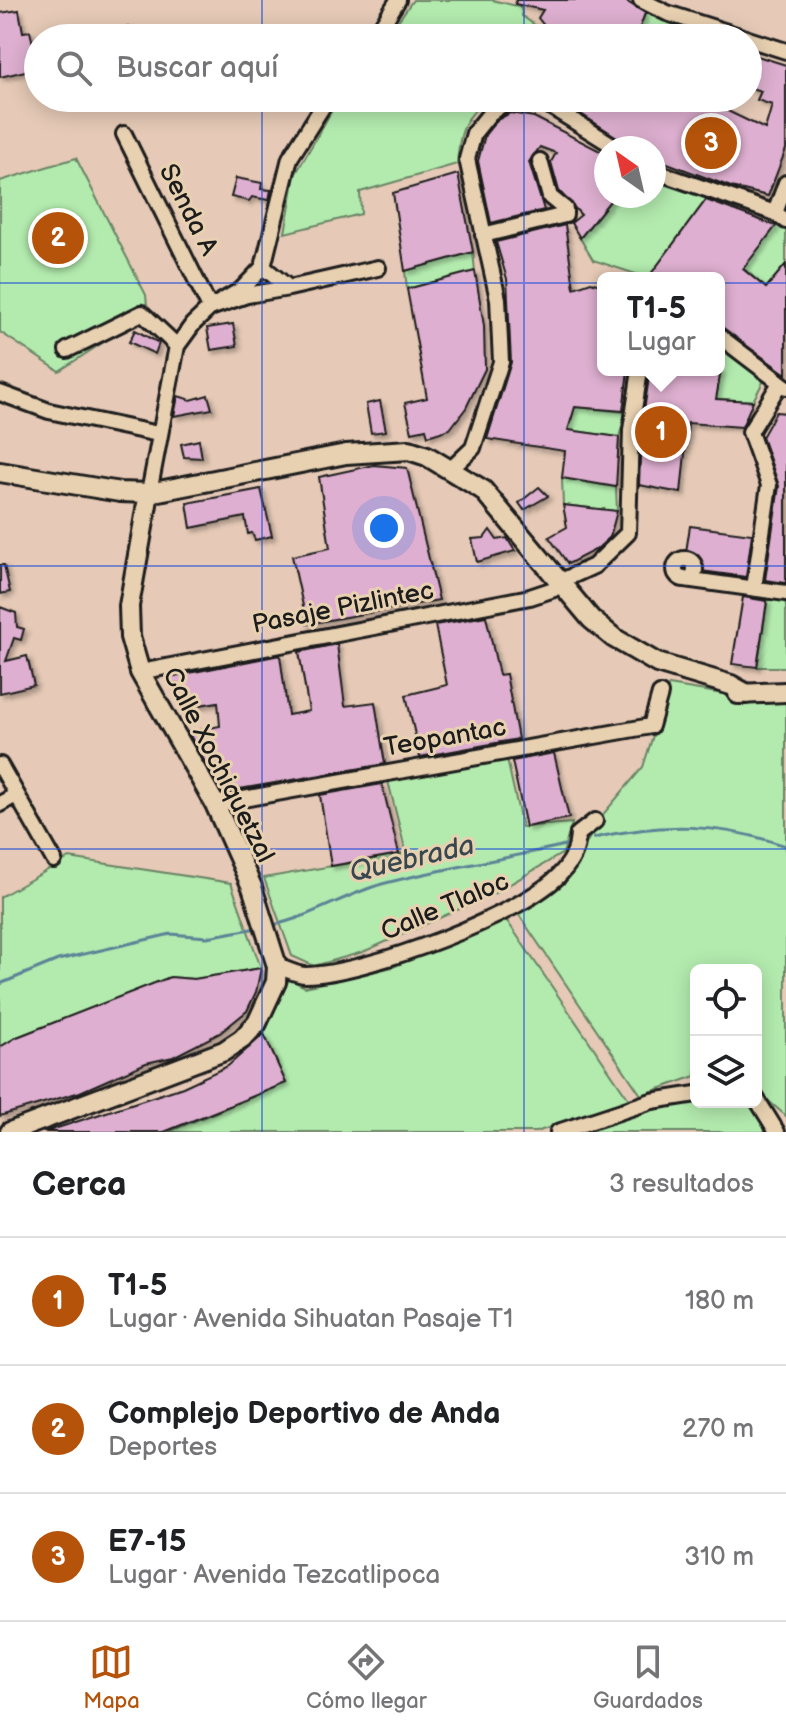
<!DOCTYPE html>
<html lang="es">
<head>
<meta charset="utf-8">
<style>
	:root { --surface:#fff; --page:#f6f6f6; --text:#202124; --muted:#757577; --line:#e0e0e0; --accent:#b45309 }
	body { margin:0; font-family:"Balsamiq Sans",sans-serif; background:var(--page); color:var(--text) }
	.controls { position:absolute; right:24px; bottom:24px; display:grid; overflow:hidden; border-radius:12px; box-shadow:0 4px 20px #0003 }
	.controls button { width:72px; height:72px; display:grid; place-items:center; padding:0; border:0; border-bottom:2px solid var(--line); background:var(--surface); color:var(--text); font:40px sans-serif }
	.compass { position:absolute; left:594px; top:136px; width:72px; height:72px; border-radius:50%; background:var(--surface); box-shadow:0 4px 20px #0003; rotate:326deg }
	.you { position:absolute; left:384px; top:528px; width:28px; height:28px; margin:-20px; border:6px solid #fff; border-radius:50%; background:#1a73e8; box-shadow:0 0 0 12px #1a73e833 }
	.badge { display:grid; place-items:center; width:52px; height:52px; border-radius:50%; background:var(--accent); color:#fff; font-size:26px; font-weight:700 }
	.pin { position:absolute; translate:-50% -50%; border:4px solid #fff; box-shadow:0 2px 8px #0006 }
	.popup { position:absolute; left:597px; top:272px; width:128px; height:104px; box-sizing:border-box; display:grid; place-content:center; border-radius:12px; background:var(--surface); filter:drop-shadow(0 2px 6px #0005); font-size:26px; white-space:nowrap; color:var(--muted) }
	.popup b { font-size:30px; color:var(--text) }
	.popup::after { content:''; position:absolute; left:50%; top:100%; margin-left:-16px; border:16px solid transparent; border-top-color:var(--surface) }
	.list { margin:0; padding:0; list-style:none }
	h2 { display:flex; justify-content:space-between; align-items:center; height:104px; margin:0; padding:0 32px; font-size:34px }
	h2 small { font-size:26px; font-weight:400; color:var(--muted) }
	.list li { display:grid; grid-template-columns:52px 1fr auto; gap:24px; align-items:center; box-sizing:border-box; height:128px; padding:0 32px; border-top:2px solid var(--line) }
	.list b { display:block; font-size:30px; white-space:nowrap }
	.list p { margin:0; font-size:26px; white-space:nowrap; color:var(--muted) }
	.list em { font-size:26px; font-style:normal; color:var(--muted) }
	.icon { flex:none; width:44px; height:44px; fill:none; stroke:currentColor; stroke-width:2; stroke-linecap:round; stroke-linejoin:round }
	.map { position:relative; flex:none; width:786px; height:1132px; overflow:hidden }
	.search { position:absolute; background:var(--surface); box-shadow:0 4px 20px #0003; left:24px; right:24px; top:24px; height:88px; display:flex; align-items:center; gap:20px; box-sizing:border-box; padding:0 28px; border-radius:44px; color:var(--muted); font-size:30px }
	.sheet { height:488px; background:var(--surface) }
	nav { display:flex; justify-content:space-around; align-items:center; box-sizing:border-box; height:112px; border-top:2px solid var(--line); background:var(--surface); font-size:22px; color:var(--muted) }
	nav a { display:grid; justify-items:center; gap:4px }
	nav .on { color:var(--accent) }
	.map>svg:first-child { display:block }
</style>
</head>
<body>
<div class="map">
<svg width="786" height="1132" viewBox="0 0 786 1132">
	<defs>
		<filter id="shadow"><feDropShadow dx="3.5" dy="3.5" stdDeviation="2" flood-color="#0004"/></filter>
	</defs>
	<rect width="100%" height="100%" fill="#e6cab7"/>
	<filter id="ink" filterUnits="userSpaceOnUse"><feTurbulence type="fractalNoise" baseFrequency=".0125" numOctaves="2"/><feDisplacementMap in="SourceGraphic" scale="16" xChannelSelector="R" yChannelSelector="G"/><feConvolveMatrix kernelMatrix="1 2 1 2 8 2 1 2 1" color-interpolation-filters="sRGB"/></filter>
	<g filter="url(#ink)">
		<!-- green -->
		<path fill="#b3ebae" stroke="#688465" stroke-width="2" d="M413 0H492L521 7 522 16 552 37 386 38Z
			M647 9 680 20 674 38H636Z
			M339 98H491C463 114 459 135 457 164L360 192 361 214 285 233 295 175Z
			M76 158 146 295 147 306 174 332 169 345 141 318 59 371 0 332V181Z
			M654 176 710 194 648 278 593 260 580 238 614 196H654Z
			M780 221 786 225V264L766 288 743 268Z
			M473 252 475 271 407 289 405 271Z
			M725 345 765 378 753 401 716 399Z
			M575 407 626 412 619 437 568 430Z
			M562 478 616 487 617 511 563 505Z
			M768 598H781L786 604V667H757Z
			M669 685 741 697 786 699V1116L756 1090V970H696V1076L641 1095 517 912 565 883 600 818 643 767Z
			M507 759 522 827 572 823 563 853 493 894 363 952 314 966 292 956 264 878 406 853 388 781Z
			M69 858 231 883 261 968 194 979 170 977 17 1037 0 1047V897Z
			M505 918 630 1101 536 1132H168L286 1083 264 1034 289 979 305 987 393 967Z
			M696 1099 753 1102 770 1132H578C617 1119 655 1106 696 1099Z"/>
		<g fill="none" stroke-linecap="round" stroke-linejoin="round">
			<!-- stream -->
			<path stroke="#5c8396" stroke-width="3" d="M594 838C662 822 720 823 786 846
				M273 925C311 917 344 895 382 884 443 868 507 859 569 844
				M0 984 58 960 171 934 207 937 257 928"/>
		</g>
		<!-- building -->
		<path fill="#deafd0" stroke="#1c1c1c" stroke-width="2" filter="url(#shadow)" d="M516 0H624L645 13 636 38H554L538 18 543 10 515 4Z
			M19 10 23 32 30 31 35 53 38 52V68L0 77V13Z
			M678 27 713 38H674Z
			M754 55 786 65V149L768 196 731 187 654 158V148H634L556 98H717L715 105 765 129 772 105 757 100 761 91 748 87Z
			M510 113 534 117 606 154V196H614L580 238 571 223 581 215 559 191 551 162 556 153 540 147 529 162 544 210 491 223 478 161 485 135 497 120Z
			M458 174 473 252 405 271 393 193Z
			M236 178 262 183 261 189 271 190 269 200 252 197 249 201 231 197Z
			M706 200 776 226 743 269 766 288 786 264V374L719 326V278H648Z
			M565 225 574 288 591 282 603 286V370H628L623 411 575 407 568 430 619 437 616 487 562 478 565 451 487 439 511 362 507 279 496 242Z
			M475 271 484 326 485 369 466 408 450 429 428 436 426 429 412 432 405 403 427 398 407 289Z
			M233 324 237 346 211 350 207 328Z
			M135 330 159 343 155 354 129 342Z
			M650 370H721L716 399 753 401 742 427 688 423 681 493 639 485 641 431Z
			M208 395 212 409 174 416 178 396 191 400Z
			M380 401 386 431 371 433 366 404Z
			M776 412 786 413V583L765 580 779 486 762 437Z
			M199 440 202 458 184 457 181 444Z
			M374 465 407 468 439 600 307 624 292 556 330 548 319 477Z
			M539 487 548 496 524 510 519 503Z
			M261 489 272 536 255 540 252 533 248 534 245 517 191 528 187 503Z
			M563 505 617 511 610 537 597 549 568 564 549 537 567 527Z
			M690 526 752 534 746 577 701 571 696 557 686 552Z
			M490 530 497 540 507 538 515 551 477 562 472 539 484 538Z
			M0 565H4L10 592 0 594Z
			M743 597 767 601 757 667 732 664Z
			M0 607 16 613 17 627 24 629 21 640 14 638 6 661 27 656 34 685 0 693Z
			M486 616 499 675 506 674 518 739 420 757 406 695 447 685 435 625Z
			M337 644 345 706 375 702 385 764 222 792 188 732 220 726 218 702 182 708 178 683 170 684 169 677 280 655 288 715 309 711 299 652Z
			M554 753 569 818 526 827 512 761Z
			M382 784 399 854 331 866 320 795Z
			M261 968 256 992 247 1011 220 1033 173 1057 146 1063 80 1092 0 1116V1047L17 1037 170 977 194 979Z
			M264 1034 286 1083 164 1132H45L183 1087 228 1066Z"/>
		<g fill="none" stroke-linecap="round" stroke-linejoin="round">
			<defs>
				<path id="minor" d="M641 0 667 13 746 38
					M130 36 137 38
					M374 38 398 0
					M748 39 786 51
					M537 98 617 148
					M124 134 210 308 247 295 289 288
					M654 171 775 213 786 221
					M775 213 786 183
					M483 235 565 215V209L550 197 540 161
					M263 267 289 288 378 268
					M719 336 786 387
					M67 350 142 313 177 346
					M0 393 49 411 158 434
					M452 468 473 448 501 362 498 299 467 159 474 133 490 113 512 98
					M149 493 177 346 193 324 210 308 241 290 263 267 290 158 328 98
					M675 569a10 10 0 1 1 20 0a10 10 0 1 1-20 0Z
					M685 579 786 593
					M561 581 594 566 628 533 631 430 640 370
					M754 588 769 485 750 432 780 383
					M140 672 530 597 554 589
					M0 765 54 860
					M0 804 16 795
					M215 804 651 726 660 694
					M277 966C286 969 297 975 306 975 362 975 527 914 562 872 573 860 577 850 578 834L595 821
					M756 1098 777 1132
					M558 1132 652 1101 696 1094"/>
				<path id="major" d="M0 472 120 492 149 493 346 454 409 450 427 456 483 490 591 619 614 638 657 663 731 685 747 694
					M738 694 786 692
					M10 1132 224 1051 242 1039 257 1023 276 982 277 966 252 887 215 804 140 672 130 637 129 606 149 493"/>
			</defs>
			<!-- minor casing -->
			<use href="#minor" stroke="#1c1c1c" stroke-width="20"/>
			<!-- major casing -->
			<use href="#major" stroke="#1c1c1c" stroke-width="24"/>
			<!-- minor -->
			<use href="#minor" stroke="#e8d1b1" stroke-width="14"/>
			<!-- major -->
			<use href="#major" stroke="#e8d1b1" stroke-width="18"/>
		</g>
	</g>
	<!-- grid -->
	<path fill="none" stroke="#1d4ed8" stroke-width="2" stroke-opacity="0.55" d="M262 0V38M524 0V38M262 98V1132M524 98V1132M0 283H786M0 566H786M0 849H786"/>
	<g text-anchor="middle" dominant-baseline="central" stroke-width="6" stroke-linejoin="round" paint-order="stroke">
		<!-- street labels -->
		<g font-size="26" fill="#1c1c1c" stroke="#e8d1b1">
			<text transform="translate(188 210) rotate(63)">Senda A</text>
			<text transform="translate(343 608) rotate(-11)">Pasaje Pizlintec</text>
			<text transform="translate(445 738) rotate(-10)">Teopantac</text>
			<text transform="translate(218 765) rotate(63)">Calle Xochiquetzal</text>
			<text transform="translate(445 907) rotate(-23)">Calle Tlaloc</text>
		</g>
		<!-- water labels -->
		<g font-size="28" font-style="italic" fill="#37474f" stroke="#e8d1b1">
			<text transform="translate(412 859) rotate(-13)">Quebrada</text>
		</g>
	</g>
</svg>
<div class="controls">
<button><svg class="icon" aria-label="locate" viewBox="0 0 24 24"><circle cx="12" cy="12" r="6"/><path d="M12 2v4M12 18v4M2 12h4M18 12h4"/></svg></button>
<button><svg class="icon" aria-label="layers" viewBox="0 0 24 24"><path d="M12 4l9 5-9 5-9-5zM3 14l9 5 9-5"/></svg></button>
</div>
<svg class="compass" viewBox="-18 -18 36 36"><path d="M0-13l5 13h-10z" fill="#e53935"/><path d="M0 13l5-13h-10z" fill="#757577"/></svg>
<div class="you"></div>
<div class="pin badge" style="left:661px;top:432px">1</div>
<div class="popup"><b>T1-5</b>Lugar</div>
<div class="pin badge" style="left:58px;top:238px">2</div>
<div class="pin badge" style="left:711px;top:143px">3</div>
<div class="search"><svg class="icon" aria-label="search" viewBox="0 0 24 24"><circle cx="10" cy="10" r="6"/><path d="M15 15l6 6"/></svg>Buscar aquí</div>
</div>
<section class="sheet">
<h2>Cerca<small>3 resultados</small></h2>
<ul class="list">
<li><span class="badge">1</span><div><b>T1-5</b><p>Lugar · Avenida Sihuatan Pasaje T1</p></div><em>180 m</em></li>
<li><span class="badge">2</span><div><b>Complejo Deportivo de Anda</b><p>Deportes</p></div><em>270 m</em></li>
<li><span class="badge">3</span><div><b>E7-15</b><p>Lugar · Avenida Tezcatlipoca</p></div><em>310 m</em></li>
</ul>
</section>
<nav>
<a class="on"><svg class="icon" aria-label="map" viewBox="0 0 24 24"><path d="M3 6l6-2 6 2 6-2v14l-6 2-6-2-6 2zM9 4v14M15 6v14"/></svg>Mapa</a>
<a><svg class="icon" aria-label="directions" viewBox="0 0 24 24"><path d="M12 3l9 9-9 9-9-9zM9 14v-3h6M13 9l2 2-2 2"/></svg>Cómo llegar</a>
<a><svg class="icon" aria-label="saved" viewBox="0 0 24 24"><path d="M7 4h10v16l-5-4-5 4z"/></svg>Guardados</a>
</nav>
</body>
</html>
